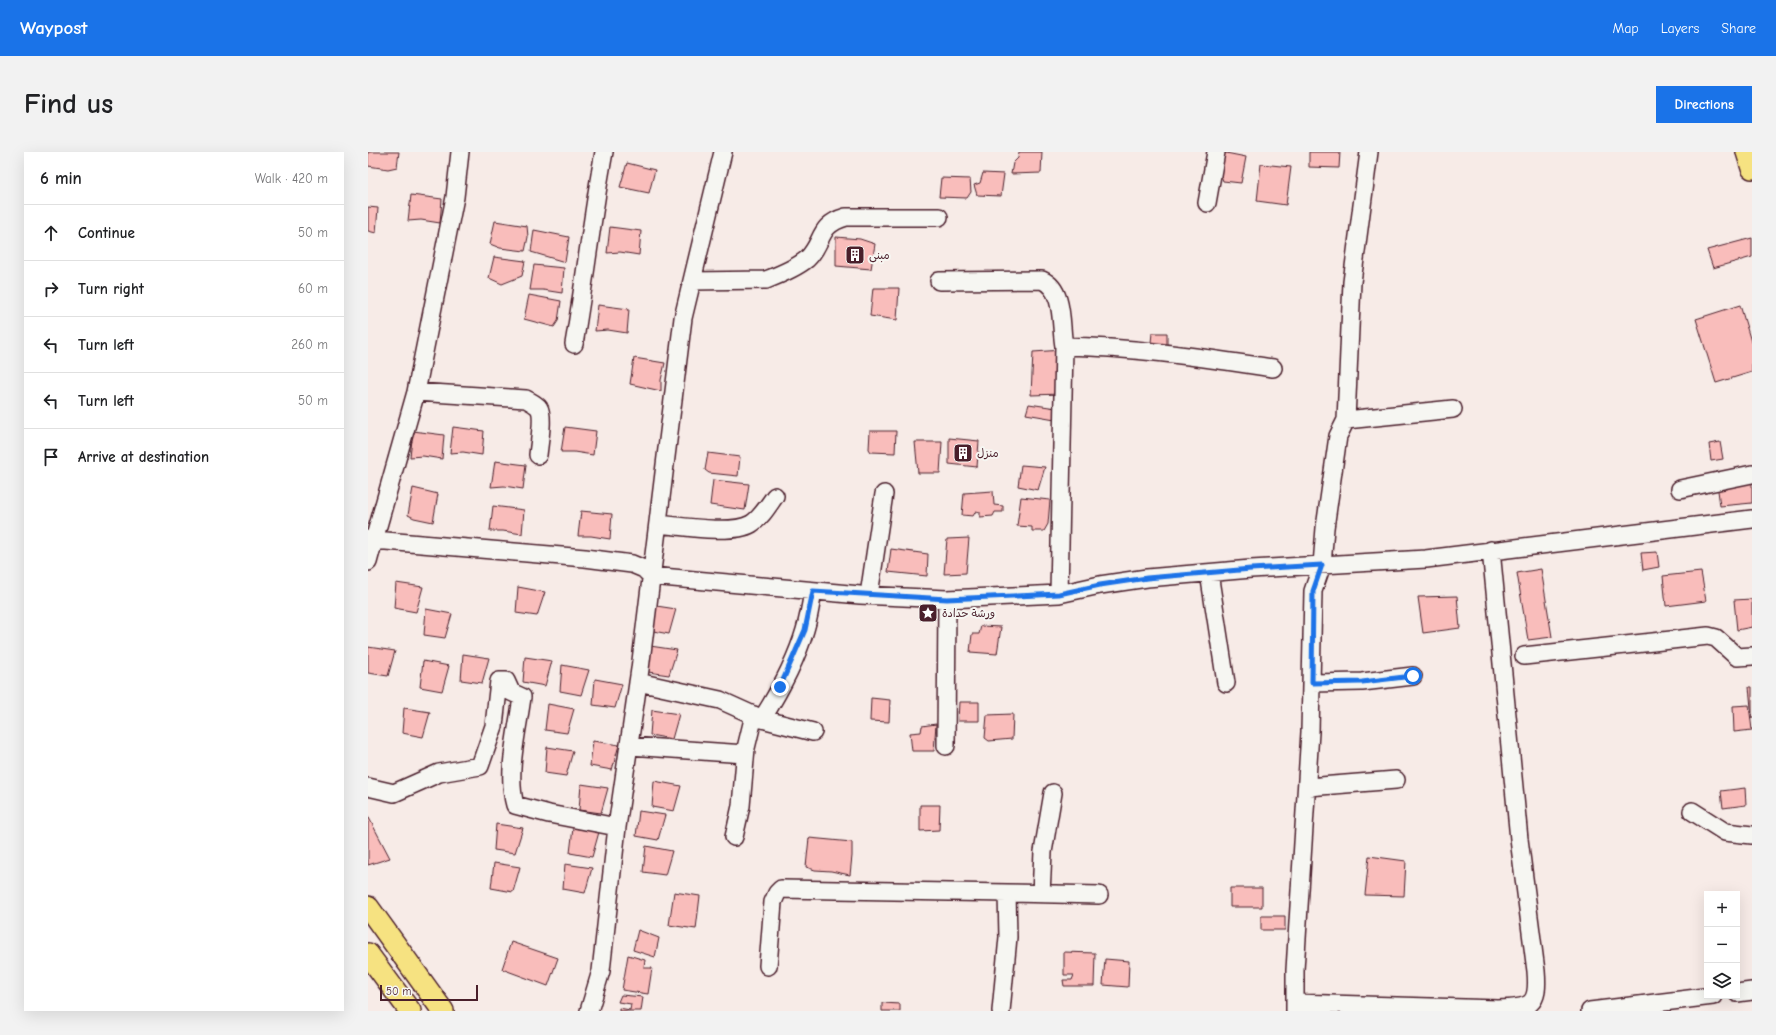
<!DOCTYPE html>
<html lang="en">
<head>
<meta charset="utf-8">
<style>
	:root { --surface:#fff; --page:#f2f2f2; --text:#202124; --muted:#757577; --line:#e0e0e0; --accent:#1a73e8 }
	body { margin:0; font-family:"Comic Neue","Playpen Sans Arabic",sans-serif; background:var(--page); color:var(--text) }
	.controls { position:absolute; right:12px; bottom:12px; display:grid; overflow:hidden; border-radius:0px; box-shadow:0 4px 16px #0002 }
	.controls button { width:36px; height:36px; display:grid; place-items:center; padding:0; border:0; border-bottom:1px solid var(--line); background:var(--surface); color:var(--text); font:20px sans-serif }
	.scale { position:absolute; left:12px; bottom:10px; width:98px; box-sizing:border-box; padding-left:4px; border:2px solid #4a1f2b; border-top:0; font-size:11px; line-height:14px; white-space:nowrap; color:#4a1f2b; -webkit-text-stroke:3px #f6f6f2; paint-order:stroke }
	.stop { position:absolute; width:12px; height:12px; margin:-9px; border:3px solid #1a73e8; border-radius:50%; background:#fff }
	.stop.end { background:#1a73e8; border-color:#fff; box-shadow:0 1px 4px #0008 }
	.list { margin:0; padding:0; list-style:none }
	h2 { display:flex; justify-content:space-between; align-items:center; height:52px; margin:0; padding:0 16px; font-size:17px }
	h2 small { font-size:13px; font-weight:400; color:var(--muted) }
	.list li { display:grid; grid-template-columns:26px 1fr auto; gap:12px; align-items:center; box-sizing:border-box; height:56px; padding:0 16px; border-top:1px solid var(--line) }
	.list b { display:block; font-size:15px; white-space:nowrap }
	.list em { font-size:13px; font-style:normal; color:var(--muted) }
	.icon { flex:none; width:22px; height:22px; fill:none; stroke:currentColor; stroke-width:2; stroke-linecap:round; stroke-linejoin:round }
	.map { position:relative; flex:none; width:1384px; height:859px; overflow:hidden; border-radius:0px }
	header { display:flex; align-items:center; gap:24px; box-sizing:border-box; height:56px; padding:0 20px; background:var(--accent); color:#fff }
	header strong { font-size:19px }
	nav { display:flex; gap:22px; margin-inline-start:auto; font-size:14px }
	.intro { display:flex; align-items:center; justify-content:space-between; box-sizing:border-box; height:96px; padding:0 24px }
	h1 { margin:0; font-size:28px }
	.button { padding:10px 18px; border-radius:0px; background:var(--accent); color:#fff; font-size:14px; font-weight:700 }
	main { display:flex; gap:24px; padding:0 24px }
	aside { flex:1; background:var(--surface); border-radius:0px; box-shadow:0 4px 16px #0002 }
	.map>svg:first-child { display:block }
</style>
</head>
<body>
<header>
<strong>Waypost</strong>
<nav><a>Map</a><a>Layers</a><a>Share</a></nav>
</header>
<div class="intro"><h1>Find us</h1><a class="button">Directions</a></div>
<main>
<aside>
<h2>6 min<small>Walk · 420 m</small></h2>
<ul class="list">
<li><svg class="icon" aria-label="ahead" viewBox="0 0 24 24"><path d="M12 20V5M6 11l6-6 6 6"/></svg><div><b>Continue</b></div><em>50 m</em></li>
<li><svg class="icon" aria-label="right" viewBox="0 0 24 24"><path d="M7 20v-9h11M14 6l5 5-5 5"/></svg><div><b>Turn right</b></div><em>60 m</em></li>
<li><svg class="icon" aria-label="left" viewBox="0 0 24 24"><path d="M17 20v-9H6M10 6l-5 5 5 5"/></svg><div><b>Turn left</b></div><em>260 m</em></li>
<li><svg class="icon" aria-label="left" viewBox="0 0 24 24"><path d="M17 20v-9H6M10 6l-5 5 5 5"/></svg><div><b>Turn left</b></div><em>50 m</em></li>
<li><svg class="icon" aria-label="arrive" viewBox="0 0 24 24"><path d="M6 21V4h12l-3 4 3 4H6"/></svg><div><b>Arrive at destination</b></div></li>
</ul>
</aside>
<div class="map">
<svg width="1384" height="859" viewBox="0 0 1384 859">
	<rect width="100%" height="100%" fill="#f7ebe7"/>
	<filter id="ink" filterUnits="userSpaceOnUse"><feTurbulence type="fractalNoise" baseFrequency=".025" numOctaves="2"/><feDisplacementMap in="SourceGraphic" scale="8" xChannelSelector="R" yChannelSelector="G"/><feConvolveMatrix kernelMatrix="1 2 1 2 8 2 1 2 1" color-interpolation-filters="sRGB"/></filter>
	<g filter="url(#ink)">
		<!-- building -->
		<path fill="#f9bdbb" stroke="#4a1f2b" d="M0 0H31L29 15 20 17 0 14Z
			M651 0H674L673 21 643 22 645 11 650 6Z
			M853 0 878 5 873 31 855 29 849 12Z
			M941 0H972L971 16 941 15Z
			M259 11 287 18 281 41 252 35Z
			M893 12 923 15 918 53 889 49Z
			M615 21 636 22 633 44 609 43 606 33 612 31Z
			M573 26 602 27 603 40 599 46 571 45Z
			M43 43 74 47 72 71 53 68 40 69Z
			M0 55 10 56 8 81 0 79Z
			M127 69 159 74 160 85 157 99 132 96 122 92Z
			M242 75 273 79 271 103 252 100 239 101Z
			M166 78 201 85 197 110 163 100Z
			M468 85 492 87 507 92 503 117 468 114Z
			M1384 86V105L1345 116 1339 98Z
			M126 105 157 109 154 124 134 132 121 126Z
			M166 113 196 116 194 141 175 138H162Z
			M505 136H531L529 168 502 164Z
			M161 143 193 149 190 169 186 175 156 167Z
			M230 153 261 157 259 181 240 178 227 179Z
			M1372 153 1384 193V220L1348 231 1328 167Z
			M784 181H799V202L782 200Z
			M695 198 693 242 663 243 665 200Z
			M266 206 297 211 293 228V239L262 232Z
			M661 252 688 256 687 267 658 262Z
			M85 275 116 279 114 303 95 300 82 301Z
			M197 275 228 279 225 303 206 300H193Z
			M45 279 76 283 74 307 55 304 42 305Z
			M502 279H528L527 301 503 300 501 297Z
			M581 286 611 289 609 315 581 312Z
			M547 290H574L572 321H550Z
			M1352 290 1355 307 1343 309 1341 292Z
			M340 301 372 305 370 324 341 321 337 318Z
			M127 309 158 313 155 337 136 334 123 335Z
			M653 313 677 315 670 338 650 334Z
			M1384 327V351L1352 354 1349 331Z
			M345 328 381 332 377 358 342 353Z
			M45 336 70 342 65 370 46 366 40 363Z
			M625 339 626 353 635 354V360H627L625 364 612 365V360L608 359 605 364 594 363 596 341Z
			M653 345 682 348 680 372 676 379H664V375L649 374Z
			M125 354 156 358 154 382 135 379H122Z
			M213 359 244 362 242 387 223 384H210Z
			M601 386 598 421 576 422 579 387Z
			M523 397 560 402 559 424 520 420Z
			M1289 400 1291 415 1275 418 1273 401Z
			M1173 417 1184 485 1160 488 1149 421Z
			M1333 420 1338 449 1298 454 1295 424Z
			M28 431 55 435 48 460 26 456Z
			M150 435 177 440 169 464 148 461Z
			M1089 444 1092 476 1055 481 1050 445Z
			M1384 447V475L1369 478 1366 448Z
			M282 453 308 457 301 482 280 478Z
			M58 457 84 462 77 486 56 483Z
			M613 474 633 475 629 502 602 500 604 482H611Z
			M282 494 309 498 301 523 280 520Z
			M0 495 27 499 20 524 0 521Z
			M95 502 121 506 114 531 93 528Z
			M157 505 184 509 177 534 155 530Z
			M55 509 81 514 74 539 52 535Z
			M194 513 221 518 213 543 192 539Z
			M227 527 254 532 247 556 225 553Z
			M1381 535H1384V566Z
			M503 546 522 548 521 570 502 569Z
			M591 550H611V569H590Z
			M180 552 206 557 199 581 177 578Z
			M1381 553 1384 578 1366 580 1365 554Z
			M36 556 62 560 55 585 34 581Z
			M284 558 311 562 304 587 282 583Z
			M645 562 644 587 621 589 617 586 619 563Z
			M568 572 566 599H544L542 581 553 580 554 574Z
			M225 589 251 593 244 618 222 614Z
			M179 595 205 599 198 624 177 621Z
			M286 629 313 634 306 659 284 655Z
			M213 632 240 636 233 661 211 658Z
			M1377 636 1378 653 1355 656 1353 639Z
			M552 653H572L571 678 552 679Z
			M271 659 297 663 290 688 268 684Z
			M0 664 22 706 0 713Z
			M128 672 155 676 147 701 126 698Z
			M205 676 231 680 224 705 202 701Z
			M441 686 484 690V704L482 723 463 719 447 718 438 715Z
			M278 694 304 699 297 723 275 720Z
			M1001 704 1038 709 1036 744 997 743Z
			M126 711 152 715 145 740 123 736Z
			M197 712 224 716 217 741 195 737Z
			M862 736H894V755H862Z
			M306 740 332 744 328 777 301 773Z
			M893 764H917V778H893Z
			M270 778 291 786 287 805 265 798Z
			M143 790 190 806 180 834 134 817Z
			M696 800 727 801 726 834H696L695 828H704L706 823H696Z
			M260 803 277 808 276 816H284L280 842 254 838Z
			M737 807 761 809 760 835 735 833Z
			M253 843 275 845 273 859H251V856L262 858 263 852 250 850Z
			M514 851 532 852V859H514Z"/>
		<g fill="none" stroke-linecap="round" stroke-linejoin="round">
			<defs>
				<path id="minor" d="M839 51 848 0
					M324 129 398 128C411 123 428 116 439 107 456 91 449 73 478 65H571
					M571 129 674 128C697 138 692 173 696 194
					M206 192C217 128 224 64 236 0
					M48 240 158 247C163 250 168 252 171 256 176 264 171 293 170 303
					M978 268 1085 257
					M1312 337 1384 322
					M290 372C312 374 364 383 383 372 393 366 400 354 407 344
					M0 387 6 388 48 240 87 45 92 0
					M0 410 6 388 217 406 264 412 276 417 283 424 492 443 579 447 691 442 732 433 779 426 883 417 1058 407 1384 367
					M841 421 858 531
					M691 442 696 194C766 195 836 206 905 216
					M501 443 516 342
					M1156 504 1340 484 1348 486 1369 505 1384 504
					M270 530 352 548 394 567 445 580
					M944 531 994 530 1045 524
					M394 567C411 540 428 509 437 478 441 465 443 452 445 439
					M262 594 377 602
					M578 594 579 447
					M0 635 26 641 71 621 112 614 126 574 131 529H138L143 540 154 545C150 577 138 621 147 653L181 662 249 675
					M940 635 1028 628
					M1324 659 1357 680 1384 683
					M366 685 373 654 378 596 386 563
					M639 741 731 743
					M673 742 675 700 685 641
					M400 814 405 750 409 741 413 737 639 741 640 785 633 859
					M1369 841 1384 839
					M927 851 1130 857C1163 856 1171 854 1168 819L1151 687 1123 398
					M221 859 233 819 249 675 272 517 315 166 355 0
					M927 859V818L942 580 945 439 954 413 957 376 970 284 978 268 984 130 1001 0
					M1222 859 1345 844"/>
				<path id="major" d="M1379 0 1384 16
					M0 755 75 859
					M0 802 42 859"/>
			</defs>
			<!-- minor casing -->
			<use href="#minor" stroke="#4a1f2b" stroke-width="20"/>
			<!-- major casing -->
			<use href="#major" stroke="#4a1f2b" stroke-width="24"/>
			<!-- minor -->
			<use href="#minor" stroke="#f6f6f2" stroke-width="17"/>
			<!-- major -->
			<use href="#major" stroke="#f6e281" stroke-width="21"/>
		</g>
	</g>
	<g fill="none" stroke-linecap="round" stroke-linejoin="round" filter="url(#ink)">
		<!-- route -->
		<path stroke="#1a73e8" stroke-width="5" d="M412 535 437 478 445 439 579 447 691 442 732 433 779 426 883 417 954 413 945 439 944 531 994 530 1045 524"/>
	</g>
	<!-- icons -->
	<defs>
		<symbol id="building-square" viewBox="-11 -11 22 22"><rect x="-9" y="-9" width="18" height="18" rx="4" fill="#4a1f2b" stroke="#f6f6f2"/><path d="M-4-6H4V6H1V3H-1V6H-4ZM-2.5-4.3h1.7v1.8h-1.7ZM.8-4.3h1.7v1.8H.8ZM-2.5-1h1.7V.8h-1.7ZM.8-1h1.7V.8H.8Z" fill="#fff"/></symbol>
		<symbol id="sight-square" viewBox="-11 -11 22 22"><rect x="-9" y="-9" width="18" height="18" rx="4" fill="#4a1f2b" stroke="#f6f6f2"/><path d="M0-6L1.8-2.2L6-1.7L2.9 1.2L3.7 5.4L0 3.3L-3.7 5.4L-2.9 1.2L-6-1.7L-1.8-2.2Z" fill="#fff"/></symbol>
	</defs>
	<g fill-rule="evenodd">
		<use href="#building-square" x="476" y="92" width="22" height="22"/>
		<use href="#building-square" x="584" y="290" width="22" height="22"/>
		<use href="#sight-square" x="549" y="450" width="22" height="22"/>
	</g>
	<g text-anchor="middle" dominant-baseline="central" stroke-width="4" stroke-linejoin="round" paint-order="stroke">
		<!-- poi labels -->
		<g font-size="11" fill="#4a1f2b" stroke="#f6f6f2" text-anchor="start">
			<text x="501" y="103">مبنى</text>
			<text x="609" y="301">منزل</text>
			<text x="574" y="461">ورشة حدادة</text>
		</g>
	</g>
</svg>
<div class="controls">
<button>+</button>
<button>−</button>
<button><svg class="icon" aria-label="layers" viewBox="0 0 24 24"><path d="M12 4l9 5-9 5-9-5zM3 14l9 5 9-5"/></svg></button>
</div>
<div class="scale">50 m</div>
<div class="stop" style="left:1045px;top:524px"></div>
<div class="stop end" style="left:412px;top:535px"></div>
</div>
</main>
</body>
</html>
